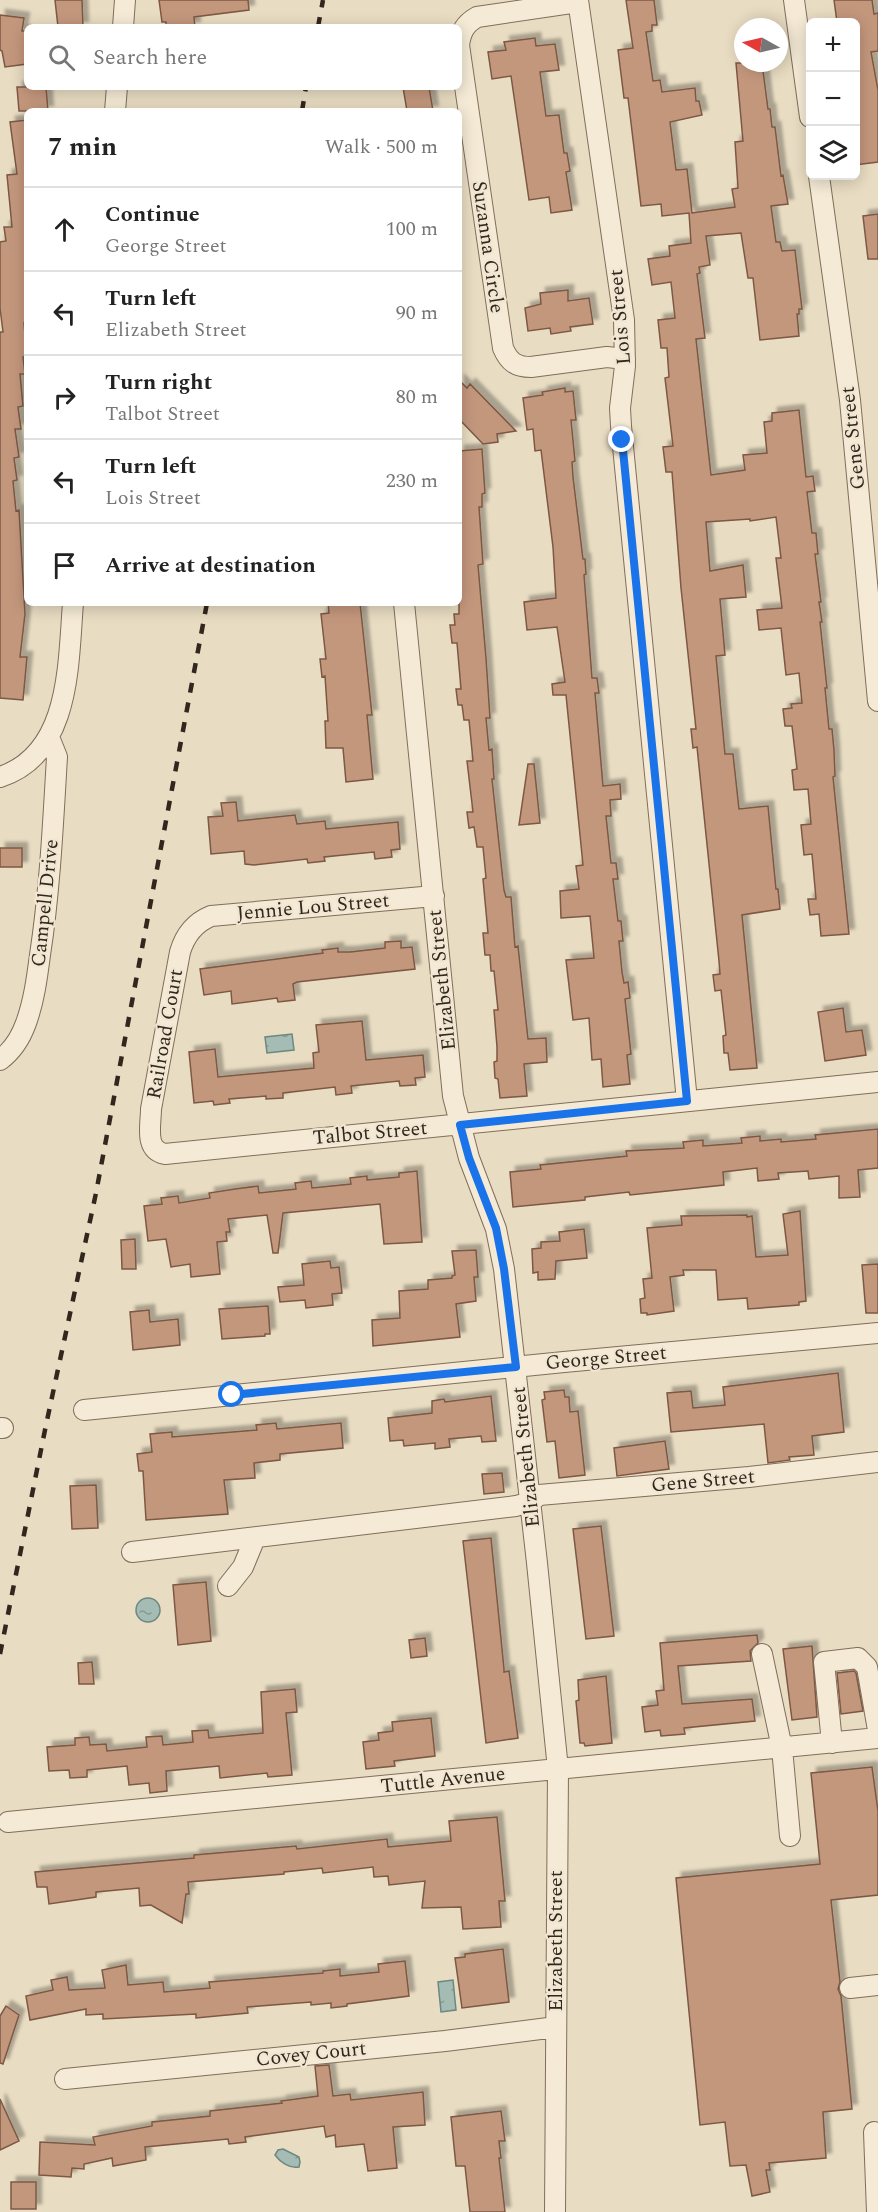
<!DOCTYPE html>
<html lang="en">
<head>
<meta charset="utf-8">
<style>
	:root { --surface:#fff; --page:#f2f2f2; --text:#222; --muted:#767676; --line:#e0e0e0 }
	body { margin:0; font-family:Spectral,serif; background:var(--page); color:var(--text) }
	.controls { position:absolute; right:18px; top:18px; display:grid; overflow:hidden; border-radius:9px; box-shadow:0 3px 15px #0003 }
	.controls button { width:54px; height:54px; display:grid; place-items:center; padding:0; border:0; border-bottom:2px solid var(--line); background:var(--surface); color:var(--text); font:30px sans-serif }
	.compass { position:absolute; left:734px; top:18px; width:54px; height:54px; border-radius:50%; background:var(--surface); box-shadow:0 3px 15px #0003; rotate:278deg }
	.stop { position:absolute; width:18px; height:18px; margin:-14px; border:4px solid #1a73e8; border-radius:50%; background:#fff }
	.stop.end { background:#1a73e8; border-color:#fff; box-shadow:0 2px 6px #0008 }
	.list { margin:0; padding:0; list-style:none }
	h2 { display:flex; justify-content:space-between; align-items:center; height:78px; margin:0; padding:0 24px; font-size:26px }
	h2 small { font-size:20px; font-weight:400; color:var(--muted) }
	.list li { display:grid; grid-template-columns:39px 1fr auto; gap:18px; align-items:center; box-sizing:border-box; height:84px; padding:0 24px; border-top:2px solid var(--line) }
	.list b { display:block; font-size:22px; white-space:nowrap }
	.list p { margin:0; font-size:20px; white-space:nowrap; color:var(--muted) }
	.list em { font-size:20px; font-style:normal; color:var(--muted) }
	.icon { flex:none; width:33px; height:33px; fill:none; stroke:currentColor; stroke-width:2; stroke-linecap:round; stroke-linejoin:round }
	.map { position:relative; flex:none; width:878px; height:2212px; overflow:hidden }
	.search { position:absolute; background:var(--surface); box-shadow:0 3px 15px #0003; left:24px; top:24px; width:438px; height:66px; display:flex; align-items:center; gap:15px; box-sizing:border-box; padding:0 21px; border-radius:9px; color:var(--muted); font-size:22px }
	.panel { position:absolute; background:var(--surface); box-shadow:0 3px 15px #0003; left:24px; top:108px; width:438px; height:498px; border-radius:9px }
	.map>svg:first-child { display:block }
</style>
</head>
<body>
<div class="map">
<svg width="878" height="2212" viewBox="0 0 878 2212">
	<defs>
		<pattern id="water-ripples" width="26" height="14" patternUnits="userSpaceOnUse" patternTransform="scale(1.5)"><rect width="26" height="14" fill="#a4bcb4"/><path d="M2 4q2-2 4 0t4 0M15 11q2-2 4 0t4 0" fill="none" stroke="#869992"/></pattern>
		<filter id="shadow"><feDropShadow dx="5.5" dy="-5.5" stdDeviation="1.5" flood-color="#0004"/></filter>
	</defs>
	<rect width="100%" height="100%" fill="#e8dcc2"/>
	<!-- water -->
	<path fill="url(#water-ripples)" stroke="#6c8880" stroke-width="1.5" d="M292 1034 294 1050 267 1053 265 1037Z
		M136 1610a12 12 0 1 1 24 0a12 12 0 1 1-24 0Z
		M453 1980 456 2010 441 2012 438 1982Z
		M283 2149 299 2157 300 2162 299 2167C290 2169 280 2162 275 2155L278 2150Z"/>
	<!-- building -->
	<path fill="#c3977c" stroke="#7d5844" stroke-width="1.5" filter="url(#shadow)" d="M55 0H82L83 27H58Z
		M159 0H248L249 10 194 17 195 27H166V22H162Z
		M626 0H654L657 25H652V31L646 32 653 81 660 80 662 92 695 88 696 101H699L702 115 670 122 676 170 687 169 692 213 735 207 732 189 738 188 735 142 743 141 736 63H762L768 109H770L772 127H775L781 176 783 175 788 204 771 206 776 242H780L782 251 795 250 799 284 802 309H799V314H797L799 336 760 340 753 278H748L741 233 706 236 710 265 699 267 700 273 697 274 705 338 696 339 711 475 745 470 743 455 767 453 764 422 772 421V413L799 410 806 477 813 476 815 491 807 492 812 533H816L818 554H815L821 602H819L822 622H820L827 688H825L829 729H832L834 750 835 776 833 777 849 934 821 936 819 914 810 915 808 899H816L812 854 804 855 801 825 811 824 808 789 794 790 792 770 797 769 792 726H785L783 709 792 708 791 704 802 703 799 673 786 675 781 628 759 630 757 610 782 608 776 558H781L776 517 750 521V519L706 522 710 571 743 565 746 597 720 599 725 655 716 656 725 754H733L739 809 768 806 776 889H778L780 909 742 915 757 1068 730 1070 728 1053H724L723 1036 726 1035 721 990 715 991 713 975 720 974 719 961 697 747 693 748 691 729H696L681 588 672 472H666L663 447 673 446 665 378 669 377 667 348H661L658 320 675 318 671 282 652 285 648 259 670 256 669 246 691 243 689 213 662 216 661 204 641 206 628 98H624L618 50 633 48Z
		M834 0H872L874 14 878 13V51L871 52 878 90V162L855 165V22H837Z
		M0 15 24 18 22 31H27V64L5 67 2 51 0 50Z
		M535 38 536 46 555 44 559 70 540 72 546 116 559 115 564 153H567L570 171 566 172 572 210 551 213 549 197 529 200 511 76 492 79 488 52 506 50 504 42Z
		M17 87H46L48 111H19Z
		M403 87H429L433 111H407Z
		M27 120V323H24L27 357H23L25 374H20L23 406 18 407 21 429H15L19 457 14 458 17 480 13 481 16 511 19 510 25 614 20 657H27L23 700 0 698V332H3L0 308V242L6 241 4 227H12L7 175 17 174 10 122Z
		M878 214V259H868L863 216Z
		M568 290V301L589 298 593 324 570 327 571 331 551 334 550 328 528 331 525 308 541 304 540 293Z
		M459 380 467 388 470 384 516 431 497 434 498 442 483 444 459 419Z
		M565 388V392L573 391 576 420H571L575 461 572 462 573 477 583 559H585L586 574 584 575 592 678H597L599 693H595L603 786 620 784 621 799 610 800 611 816H606L611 863H616L618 879H613L618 921H621L623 941H619L622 972 624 983 628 982 630 998 625 999 631 1054 627 1055 630 1084 603 1087 601 1059 592 1060 589 1018 573 1020 566 960 594 958 590 916 561 918 560 891 579 889 576 866 583 865 566 695H553L552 684 565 682 557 627 527 630 524 602 556 598 553 547 541 450 535 451 533 429 527 430 523 398 543 395 542 392Z
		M482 449 485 493 482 494V507H479L483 564 478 565 486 658 490 718H486L489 750 492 749 494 779H492L504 890 506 897H511L515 947 518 946 528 1039 546 1038 547 1062 524 1064 527 1096 500 1098 498 1079 495 1078 494 1062 497 1061V1047L494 1010H498L494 971H491L490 955H485L483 933H488L483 879 486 878 483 847H477L474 827 469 828 467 812H473L467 761H473L469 720H464L462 705H458L456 689H461L457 643H452L450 625H455L454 614H459V451Z
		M328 603H360L372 715H367L373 779 346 782 343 748H326L325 721H328L325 676 322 677 320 659H326L321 614 329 613Z
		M528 764H534L540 823 519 825Z
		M236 802 238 821 295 815 297 824 325 821 326 829 398 822 400 849 391 850 392 857 375 859 374 852 324 857 325 861 308 863 307 859 254 865 245 864 244 851 211 854 208 817 223 816 221 803Z
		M0 848H22V867H0Z
		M401 941V948L412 947 415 969 297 982 293 984 295 1000 278 1002 277 998 232 1004 231 991 204 995 200 969 323 953 322 950 338 948V952H350L385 948V942Z
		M843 1008 846 1032 862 1030 866 1055 825 1061 818 1012Z
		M362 1021 366 1060 423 1055 425 1077 415 1078 416 1085 400 1086 399 1081 351 1086 352 1093 336 1095 335 1087 283 1093V1098L266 1099V1096L229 1099 230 1103 214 1105 213 1101 194 1103 189 1052 215 1049 218 1077 314 1068 313 1053 319 1052 316 1025Z
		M878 1129V1168L858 1170 860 1197 839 1198V1176L809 1179 808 1171 778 1173 779 1179 758 1181 757 1168 723 1172 724 1185 630 1195 629 1192 585 1197V1200L513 1207 510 1172 541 1169 540 1165 627 1156 626 1151 684 1148 683 1142 703 1140V1146L742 1143 741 1138 760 1136V1141L781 1139V1142L816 1139 815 1135Z
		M417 1171 422 1242 384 1244 380 1204 283 1213 278 1253H273L267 1215 228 1219 230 1232H226L227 1241 217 1242 220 1274 191 1277 190 1264 171 1267 166 1239 148 1241 144 1206 162 1204 161 1198 178 1196 179 1203 210 1198 209 1193 235 1189 258 1186 259 1193 296 1189 295 1183 311 1181 312 1188 351 1184 350 1178 367 1176V1180L399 1177V1173Z
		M800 1211 806 1301 799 1302V1305L748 1309 747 1298 718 1300 716 1270H683L684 1275 670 1277 674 1311 647 1315V1313H641L640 1299 645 1298 643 1279 652 1278 647 1228 682 1225 681 1216 747 1215V1217L752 1216 756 1257 788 1255 783 1214Z
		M584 1229 587 1258 556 1261 555 1279 538 1280V1272L533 1273 532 1249 541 1248V1242L560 1241 559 1232Z
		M135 1239 136 1269H122L121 1240Z
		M476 1250 478 1277H474L476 1301 456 1304 460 1337 373 1346 372 1320 400 1318 399 1291 428 1289V1280L452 1278V1276L455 1275 452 1251Z
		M330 1261 331 1268 339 1267 342 1293 332 1294 333 1305 306 1308 305 1300 280 1302 278 1287 304 1285 302 1264Z
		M878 1264V1313H866L862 1265Z
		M268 1306 270 1334H265V1336L222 1339 219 1309Z
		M149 1310 150 1322 178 1319 180 1345 133 1350 130 1312Z
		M838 1373 844 1432 812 1436 814 1455 789 1457 790 1460 768 1463 764 1424 671 1432 667 1393 691 1391 693 1408 725 1405 723 1387Z
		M564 1390 565 1397H569L570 1412 578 1411 585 1475 559 1478 555 1441 547 1442 542 1400 545 1399 544 1392Z
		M491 1396 496 1441 482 1442 481 1436 449 1439 450 1447 435 1449V1443L404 1446 403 1440 390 1441 388 1418 432 1413V1401L444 1399 445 1402Z
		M276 1423 277 1429 341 1423 343 1448 280 1454V1460L254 1463 255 1478 224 1480 228 1514 146 1520 143 1471H139L137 1454 152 1452 150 1434 172 1432V1437L257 1430 256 1425Z
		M665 1441 669 1469 617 1476 614 1448Z
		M502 1473 504 1492 484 1494 482 1474Z
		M96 1485 98 1528 72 1529 70 1486Z
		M601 1526 614 1636 586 1639 573 1529Z
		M491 1538 504 1669V1672L509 1671 518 1738 486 1743 463 1541Z
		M206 1582 211 1641 178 1645 173 1585Z
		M757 1635 758 1643 750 1651 751 1661 678 1666 682 1704 752 1699 755 1721 684 1728 685 1734 661 1736 660 1730 645 1732 642 1707 658 1705 656 1691 664 1690 660 1643Z
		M425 1638 427 1656 411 1658 409 1640Z
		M812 1646 817 1717 792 1720 783 1649Z
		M92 1662 94 1684H79L78 1663Z
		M854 1671 856 1673 863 1711 841 1714 837 1673Z
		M606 1676 612 1743 585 1746 584 1743H580L576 1701 579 1700 578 1680Z
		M295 1689 297 1712 286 1713 292 1775 268 1777 267 1773 220 1778 219 1766 166 1771 167 1791 150 1793 149 1783 129 1785 127 1766 87 1770V1777L70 1778 69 1770 49 1771 47 1747 75 1745V1738L89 1737 90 1745 106 1744 107 1751 147 1747 146 1737 162 1736 163 1745 193 1742 192 1731 208 1730 209 1738 263 1733 261 1692Z
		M431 1718 435 1756 394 1761 395 1766 366 1769 363 1742 379 1740 378 1733 393 1731 392 1722Z
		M872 1767 878 1811V1895L831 1900 840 1982 838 1989 841 1996 852 2109 823 2112 826 2158 769 2163 770 2170H766L770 2192 752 2196 746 2165 730 2166 725 2122 700 2125 676 1878 820 1864 811 1773Z
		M497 1817 505 1901H499L501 1927 463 1929 461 1907 422 1908 425 1881 389 1885 388 1876 374 1877 373 1867 323 1873 322 1868 284 1872V1874L188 1882 189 1894H186L182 1923 151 1905 140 1906 139 1888 96 1892V1897L49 1904 47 1887H37L35 1872 194 1858V1855L296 1846 297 1849 387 1839 388 1847 451 1841 449 1821Z
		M503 1949 509 2002 462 2008 455 1958 465 1957V1954Z
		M405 1961 409 1996 347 2004V2006L331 2008V2003L311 2005V2002L247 2007 248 2013 196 2018V2014L103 2019V2014L86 2015V2009L30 2020 26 1996 53 1990 51 1980 67 1977 69 1990 105 1988 102 1970 126 1965 128 1985 163 1982 164 1992 210 1988 209 1982 323 1973V1971L340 1969V1976L379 1972 378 1964Z
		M6 2006 19 2015 3 2064 0 2063V2016Z
		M329 2065 333 2096 350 2094 351 2100 423 2092 425 2125 393 2127 397 2168 368 2171 364 2144 336 2147 335 2135 326 2137 324 2126 245 2137 246 2142 229 2144 228 2139 145 2147 146 2160 113 2166 112 2158 84 2164V2169L72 2168 71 2177 39 2175 40 2142 95 2145 93 2137 152 2126V2122L210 2116V2111L282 2103 281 2101 318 2096 315 2066Z
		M0 2099 19 2141 0 2150Z
		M501 2111 505 2141H499L501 2158H499L505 2212H470L465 2166H456L451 2117Z
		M11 2182H36V2209H11Z"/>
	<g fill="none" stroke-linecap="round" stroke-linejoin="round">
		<defs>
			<path id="minor" d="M578 0 624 320 625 366 620 408 621 426 687 1101
				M794 0 810 117
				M578 2 477 17C465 24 461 31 459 45L503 348C509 362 516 367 531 367L607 357 625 359
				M123 27 125 0
				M115 111 117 87
				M819 176 850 400 878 701
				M404 603 453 1096 469 1158 496 1229 504 1269 537 1563 558 1769 555 2212
				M0 777C71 754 68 664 73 603
				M434 896 211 916C194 923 185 935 180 952L151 1109C151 1125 144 1150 165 1154L878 1082
				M0 1060C12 1051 21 1037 26 1023 34 1001 37 978 40 955 50 889 53 824 57 757L49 737
				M84 1410 564 1362 878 1333
				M0 1428H3
				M132 1552 516 1506 530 1502 539 1495 749 1477 878 1462
				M228 1586 243 1567 255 1538
				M762 1654 782 1748 790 1836
				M832 1743 824 1662 858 1658 867 1667 878 1730
				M8 1822 878 1738
				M850 1988 878 1985
				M65 2079 445 2041 556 2027
				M874 2132 877 2212"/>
		</defs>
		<!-- minor casing -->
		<use href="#minor" stroke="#806e5b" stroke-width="22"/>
		<!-- minor -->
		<use href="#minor" stroke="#f4ead5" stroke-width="20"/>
		<!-- rail -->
		<path stroke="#32271e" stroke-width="4.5" stroke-dasharray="10 10" stroke-linecap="butt" d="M318 27 323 0
			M302 111 306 87
			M0 1654 46 1425 96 1193 207 603"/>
	</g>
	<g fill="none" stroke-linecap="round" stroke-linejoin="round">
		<!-- route -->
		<path stroke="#1a73e8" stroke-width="8" d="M232 1395 516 1367 504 1269 496 1228 469 1158 460 1125 687 1101 622 440"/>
	</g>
	<g text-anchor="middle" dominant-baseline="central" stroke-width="4.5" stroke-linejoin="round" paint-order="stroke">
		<!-- street labels -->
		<g font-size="20" fill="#32271e" stroke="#f1e6d1">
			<text transform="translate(488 247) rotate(82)">Suzanna Circle</text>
			<text transform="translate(620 317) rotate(-95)">Lois Street</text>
			<text transform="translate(853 438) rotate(-96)">Gene Street</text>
			<text transform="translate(45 903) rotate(-84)">Campell Drive</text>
			<text transform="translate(313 907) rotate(-5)">Jennie Lou Street</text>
			<text transform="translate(442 980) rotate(-96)">Elizabeth Street</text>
			<text transform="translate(165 1034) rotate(-80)">Railroad Court</text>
			<text transform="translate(370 1133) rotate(-5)">Talbot Street</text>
			<text transform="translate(606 1358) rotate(-5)">George Street</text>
			<text transform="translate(526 1457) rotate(-96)">Elizabeth Street</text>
			<text transform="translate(703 1481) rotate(-5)">Gene Street</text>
			<text transform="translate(443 1780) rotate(-6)">Tuttle Avenue</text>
			<text transform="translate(556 1941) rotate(-90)">Elizabeth Street</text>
			<text transform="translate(311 2054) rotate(-6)">Covey Court</text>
		</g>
	</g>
</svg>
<div class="controls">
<button>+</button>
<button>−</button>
<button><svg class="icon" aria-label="layers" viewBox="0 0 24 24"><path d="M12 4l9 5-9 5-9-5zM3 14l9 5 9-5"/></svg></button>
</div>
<svg class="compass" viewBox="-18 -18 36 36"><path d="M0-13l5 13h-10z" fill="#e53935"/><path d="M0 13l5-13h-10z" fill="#767676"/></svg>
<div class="stop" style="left:232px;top:1395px"></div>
<div class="stop end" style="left:622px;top:440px"></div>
<div class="search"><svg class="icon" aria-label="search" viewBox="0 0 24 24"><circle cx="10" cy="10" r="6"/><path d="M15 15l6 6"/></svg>Search here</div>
<section class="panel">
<h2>7 min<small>Walk · 500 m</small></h2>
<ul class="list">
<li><svg class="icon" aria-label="ahead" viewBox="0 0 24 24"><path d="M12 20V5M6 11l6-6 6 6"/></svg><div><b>Continue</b><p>George Street</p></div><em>100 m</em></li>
<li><svg class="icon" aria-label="left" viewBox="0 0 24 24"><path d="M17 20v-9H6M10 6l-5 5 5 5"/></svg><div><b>Turn left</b><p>Elizabeth Street</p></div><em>90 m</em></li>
<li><svg class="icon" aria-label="right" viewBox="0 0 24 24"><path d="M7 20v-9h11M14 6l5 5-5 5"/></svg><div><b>Turn right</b><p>Talbot Street</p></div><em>80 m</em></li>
<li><svg class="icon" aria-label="left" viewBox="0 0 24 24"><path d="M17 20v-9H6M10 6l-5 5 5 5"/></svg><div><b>Turn left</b><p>Lois Street</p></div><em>230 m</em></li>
<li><svg class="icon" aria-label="arrive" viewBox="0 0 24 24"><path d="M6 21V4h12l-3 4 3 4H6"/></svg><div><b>Arrive at destination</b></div></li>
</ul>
</section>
</div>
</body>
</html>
